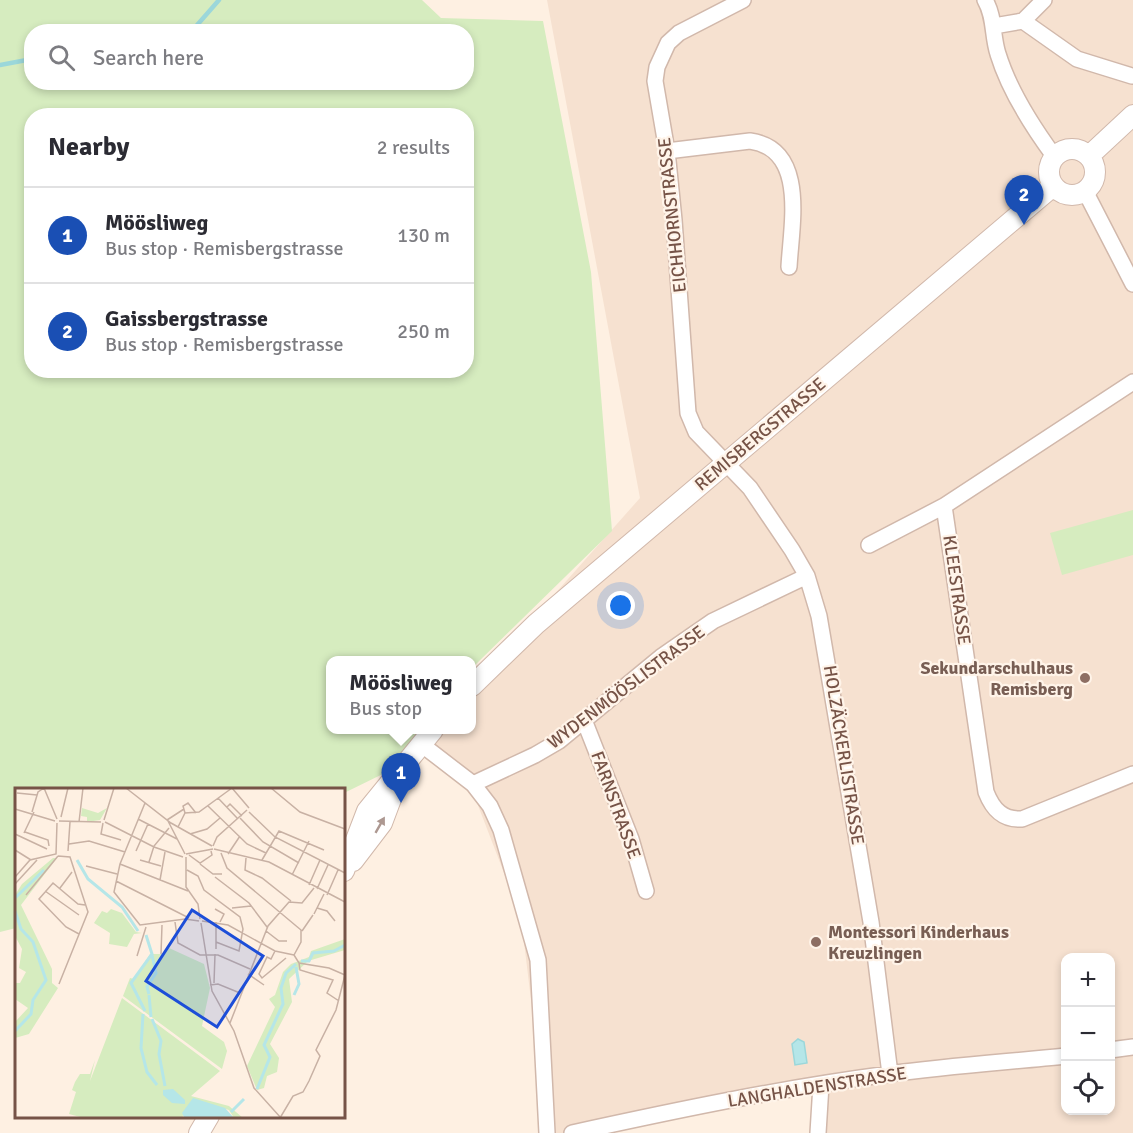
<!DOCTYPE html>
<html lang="en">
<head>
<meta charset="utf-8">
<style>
	:root { --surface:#fff; --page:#f7f7f7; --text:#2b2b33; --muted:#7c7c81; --line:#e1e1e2; --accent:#ef553f }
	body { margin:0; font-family:Signika,sans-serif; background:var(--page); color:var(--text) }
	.controls { position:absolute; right:18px; bottom:18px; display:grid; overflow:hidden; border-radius:12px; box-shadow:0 3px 9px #0003 }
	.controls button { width:54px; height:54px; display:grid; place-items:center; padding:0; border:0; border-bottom:2px solid var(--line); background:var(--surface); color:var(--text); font:30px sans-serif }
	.you { position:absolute; left:621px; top:606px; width:21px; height:21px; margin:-15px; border:4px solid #fff; border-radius:50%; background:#1a73e8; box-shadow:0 0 0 9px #1a73e833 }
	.badge { display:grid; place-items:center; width:39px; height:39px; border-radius:50%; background:var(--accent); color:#fff; font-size:20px; font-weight:700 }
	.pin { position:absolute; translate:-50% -50px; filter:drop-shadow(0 2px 3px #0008) }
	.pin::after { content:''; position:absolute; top:32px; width:21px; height:18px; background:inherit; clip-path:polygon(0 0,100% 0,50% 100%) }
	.popup { position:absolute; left:326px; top:656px; width:150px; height:78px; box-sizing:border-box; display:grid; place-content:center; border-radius:12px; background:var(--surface); filter:drop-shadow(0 2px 4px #0005); font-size:20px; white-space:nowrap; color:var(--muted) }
	.popup b { font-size:22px; color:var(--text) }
	.popup::after { content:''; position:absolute; left:50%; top:100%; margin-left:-12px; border:12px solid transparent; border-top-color:var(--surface) }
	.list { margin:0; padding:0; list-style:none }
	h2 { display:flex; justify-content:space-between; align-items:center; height:78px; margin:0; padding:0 24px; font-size:26px }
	h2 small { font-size:20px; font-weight:400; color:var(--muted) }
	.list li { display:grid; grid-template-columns:39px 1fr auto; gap:18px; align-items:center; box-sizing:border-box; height:96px; padding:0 24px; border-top:2px solid var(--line) }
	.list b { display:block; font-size:22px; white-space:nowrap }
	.list p { margin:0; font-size:20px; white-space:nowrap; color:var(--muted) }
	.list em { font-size:20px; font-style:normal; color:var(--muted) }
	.icon { flex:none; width:33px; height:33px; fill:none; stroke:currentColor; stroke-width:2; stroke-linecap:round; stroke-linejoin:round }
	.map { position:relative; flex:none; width:1133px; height:1133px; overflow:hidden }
	.search { position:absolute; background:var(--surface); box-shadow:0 3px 9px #0003; left:24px; top:24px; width:450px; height:66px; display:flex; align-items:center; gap:15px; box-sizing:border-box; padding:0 21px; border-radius:24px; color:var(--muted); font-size:22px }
	.panel { position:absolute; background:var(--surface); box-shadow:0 3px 9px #0003; left:24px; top:108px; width:450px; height:270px; border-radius:24px }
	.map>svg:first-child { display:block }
</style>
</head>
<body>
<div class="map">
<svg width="1133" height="1133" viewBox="0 0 1133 1133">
	<rect width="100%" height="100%" fill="#fef0e2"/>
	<!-- residential -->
	<path fill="#f6e1d0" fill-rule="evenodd" d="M547 0H1133V1133H818L821 1085 572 1133H547L521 917 474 795 421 744 433 730H472V687L640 498ZM1066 958H1110V1110H1066Z"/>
	<!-- green -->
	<path fill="#d6ecbf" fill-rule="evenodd" d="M0 0H422L441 18 543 21 591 272 612 531 472 668V660H330V730H420L391 770 344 793V790H16V928L0 932ZM32 32H466V82H32ZM32 116H466V370H32Z
		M1133 510V555L1062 575 1050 533Z"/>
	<!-- water -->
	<path fill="#b5e6e8" stroke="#9bd7da" stroke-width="1.5" d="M798 1039 804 1042 807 1063 795 1065 792 1044Z"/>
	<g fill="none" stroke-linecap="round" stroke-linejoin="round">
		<!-- stream -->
		<path stroke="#9bd7da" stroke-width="4.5" d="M191 32 219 0
			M0 65 32 59"/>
		<defs>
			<path id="minor" d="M743 0 679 33 668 43 657 67 655 81 667 151 674 220 688 413 696 432 750 488 792 550 807 576 819 616 871 922 890 1074
				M985 0C995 17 992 36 998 54 1009 90 1032 126 1054 156
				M1023 21 1044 0
				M994 26 1023 21 1077 59 1132 76
				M667 151 750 141C808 149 791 226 789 267
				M1085 191 1133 284
				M944 506 986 792C993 810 1003 820 1022 819L1133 774
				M869 545 944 506 1133 382
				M584 720 631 839 646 891
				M421 744 473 784 490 806 501 830 538 960 547 1133
				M473 784 535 755 559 741 661 657 713 621 807 576
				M1110 1050 1133 1047
				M572 1133C677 1110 782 1088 889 1074 948 1066 1007 1062 1066 1056
				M818 1133 821 1085"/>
			<path id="tertiary" d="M1049 172a23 23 0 1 1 46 0a23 23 0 1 1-46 0Z
				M1089 156 1133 115
				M472 686 536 624 1053 186
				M353 861 382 823 397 783
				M344 871 367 811 433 730
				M199 1133 209 1116"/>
		</defs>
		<!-- minor casing -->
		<use href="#minor" stroke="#d1b8ab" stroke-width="18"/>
		<!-- tertiary casing -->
		<use href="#tertiary" stroke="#d1b8ab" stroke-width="22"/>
		<!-- minor -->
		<use href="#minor" stroke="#fff" stroke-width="15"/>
		<!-- tertiary -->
		<use href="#tertiary" stroke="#fff" stroke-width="20"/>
	</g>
	<!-- one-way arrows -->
	<defs><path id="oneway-solid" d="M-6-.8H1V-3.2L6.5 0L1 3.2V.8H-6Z" transform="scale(1.5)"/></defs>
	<use fill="#ad9891" href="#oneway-solid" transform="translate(380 825) rotate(-60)"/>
	<!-- markers -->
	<g fill="#8d6e63" stroke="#fff4e9" stroke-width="2">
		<circle cx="1085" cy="678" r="6"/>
		<circle cx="816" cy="942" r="6"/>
	</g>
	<g text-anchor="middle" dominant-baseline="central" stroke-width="4.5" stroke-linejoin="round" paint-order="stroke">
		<!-- street labels -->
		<g font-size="18" fill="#765347" stroke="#fff4e9">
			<text transform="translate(672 215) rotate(-96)">EICHHORNSTRASSE</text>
			<text transform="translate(760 434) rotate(-40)">REMISBERGSTRASSE</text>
			<text transform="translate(957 590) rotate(82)">KLEESTRASSE</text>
			<text transform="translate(626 687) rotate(-37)">WYDENMÖÖSLISTRASSE</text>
			<text transform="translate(844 755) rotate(81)">HOLZÄCKERLISTRASSE</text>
			<text transform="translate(616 805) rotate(70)">FARNSTRASSE</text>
			<text transform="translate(817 1087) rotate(-9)">LANGHALDENSTRASSE</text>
		</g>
		<!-- education labels -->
		<g font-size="18" font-weight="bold" fill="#785e54" stroke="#fff4e9" text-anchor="end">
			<text x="1073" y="668">Sekundarschulhaus<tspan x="1073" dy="21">Remisberg</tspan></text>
			<text x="828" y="932" text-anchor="start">Montessori Kinderhaus<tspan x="828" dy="21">Kreuzlingen</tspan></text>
		</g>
	</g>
	<!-- overview -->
	<g transform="translate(15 788)">
		<rect width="330" height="330" fill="#fef0e2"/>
		<path d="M67 20 83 25 92 20 85 32 72 34V29L66 28ZM38 70H42L6 117 37 181V195L43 200 14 246 0 250V234L13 220 0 211V195H5L11 184 4 180 7 161 0 148V107L7 96ZM96 121 107 125 121 144 127 145 119 146 112 159 94 156 95 145 79 135 87 123 92 125ZM330 151V162L293 173 274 191 277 214 255 256 264 270 262 284 252 288 249 300 242 302 232 278 260 219 254 211 260 207 268 184 276 176 294 169 296 163ZM154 160 189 176 195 200 187 238 209 254 212 263 207 281 108 208 115 190 119 191 135 166H150ZM107 210 205 283 176 308 214 318 228 330H219L214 322 203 319 167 328 171 330H69L54 326 61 304 57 302 60 294 65 286H75L80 272 75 293Z" fill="#d6ecbf"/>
		<path d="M158 301 170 312V316L157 315 148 307V302ZM178 310 210 320 219 330 169 329 167 325Z" fill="#b5e6e8"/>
		<path fill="none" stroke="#b5e6e8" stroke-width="3" d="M62 72 73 91 107 119 123 143M0 110 29 82M0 123 6 141 18 154 31 192 18 212 16 226 0 243M286 173H294L298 165 319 163 330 157M134 206 132 199 141 185 137 167M134 207 136 229M279 207 284 196 281 179M130 223 116 195 137 166 131 147M128 226 126 260 132 284 142 297M137 231 146 253 144 266 150 298M242 301 255 269 249 257 268 216 266 200 271 185 281 176M216 324 229 311"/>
		<path fill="none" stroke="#c8b1a4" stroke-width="1.5" d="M29 0 42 31M111 0 156 35 197 58M217 0 234 20M256 0 285 24 330 41M2 5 22 7M203 10 223 31M130 15 105 76 99 104 125 137 170 131 184 133M193 18 232 56 251 65M212 19 215 16 227 28M0 21 40 33M17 24 23 4 29 0M234 24 260 49 330 85M170 25 168 18 173 15 181 25M46 29 53 0M225 30 248 54 284 75M123 31 162 51M89 32 99 0M152 32 169 21M44 33 86 34M153 33 170 66M64 34 68 0M90 34 139 59 168 69M88 35 86 46 106 52M163 39 170 25 184 24 217 0M10 44 33 52 34 58M9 45 19 24M0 46 32 61M175 46 192 41 205 30M54 56 74 53 110 64M198 58 202 49 232 22M199 61 254 74 330 114M0 62 16 72M53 63 55 34M121 63 133 36M206 65 212 80 286 142V154L279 167M171 66 198 61M213 66 225 48M174 67 185 75 197 67 196 63M43 68 55 69 73 124 44 196M171 69V99L183 116 185 131M231 70 230 82 247 90 276 113M125 72 146 78M247 72 264 43 309 62M134 74 139 58 154 40M105 76 173 103M185 76 198 86H207M71 78 102 86M172 82 183 88 189 102 225 129 228 141 224 163 201 154M277 87 294 53M0 89 15 72 41 66 42 35M200 89 234 115 252 139M145 92 150 64M101 93 174 130M0 96 22 72M294 97 305 72M45 100 57 84M302 101 313 77M30 103 64 127M11 107 43 68M312 107 323 82M217 120 236 118M302 120 312 123 320 133M200 121 209 126 205 134M299 126 309 106M187 133 213 137 260 163 279 167M160 134 163 155 185 167H203L235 181M186 135 197 203 219 243 239 300 266 330M251 143 264 153H272M287 143 298 127M64 146 51 139 24 111 38 95 63 116 70 117M201 161V134M260 163 256 171 252 169 244 186 247 190 271 170M146 166 147 137M279 167 284 175 314 180 330 187M122 168 131 139M284 175 285 182 318 192 312 205 324 213M233 186 249 197M199 195 200 166M195 197 203 196 225 205M215 235 253 138 274 114 287 115 299 100M265 330 278 308 288 304 294 293 305 268 301 262 321 222 330 187"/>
		<path fill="#1d4ed8" fill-opacity="0.15" stroke="#1d4ed8" stroke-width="3" d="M177 122 248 168 202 239 131 193Z"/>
		<rect width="330" height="330" fill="none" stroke="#765347" stroke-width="3"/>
	</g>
</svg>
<div class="controls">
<button>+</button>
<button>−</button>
<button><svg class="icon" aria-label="locate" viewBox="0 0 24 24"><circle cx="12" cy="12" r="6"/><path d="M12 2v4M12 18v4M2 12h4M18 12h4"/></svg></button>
</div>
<div class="you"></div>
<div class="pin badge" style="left:401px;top:803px;background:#1a4fb4">1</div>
<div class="popup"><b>Möösliweg</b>Bus stop</div>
<div class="pin badge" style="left:1024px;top:225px;background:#1a4fb4">2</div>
<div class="search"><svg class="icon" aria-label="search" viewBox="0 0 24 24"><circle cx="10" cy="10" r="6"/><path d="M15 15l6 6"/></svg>Search here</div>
<section class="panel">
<h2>Nearby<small>2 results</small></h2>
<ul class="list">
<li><span class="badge" style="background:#1a4fb4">1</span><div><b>Möösliweg</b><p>Bus stop · Remisbergstrasse</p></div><em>130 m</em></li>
<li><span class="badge" style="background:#1a4fb4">2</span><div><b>Gaissbergstrasse</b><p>Bus stop · Remisbergstrasse</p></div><em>250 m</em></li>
</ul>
</section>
</div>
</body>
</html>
